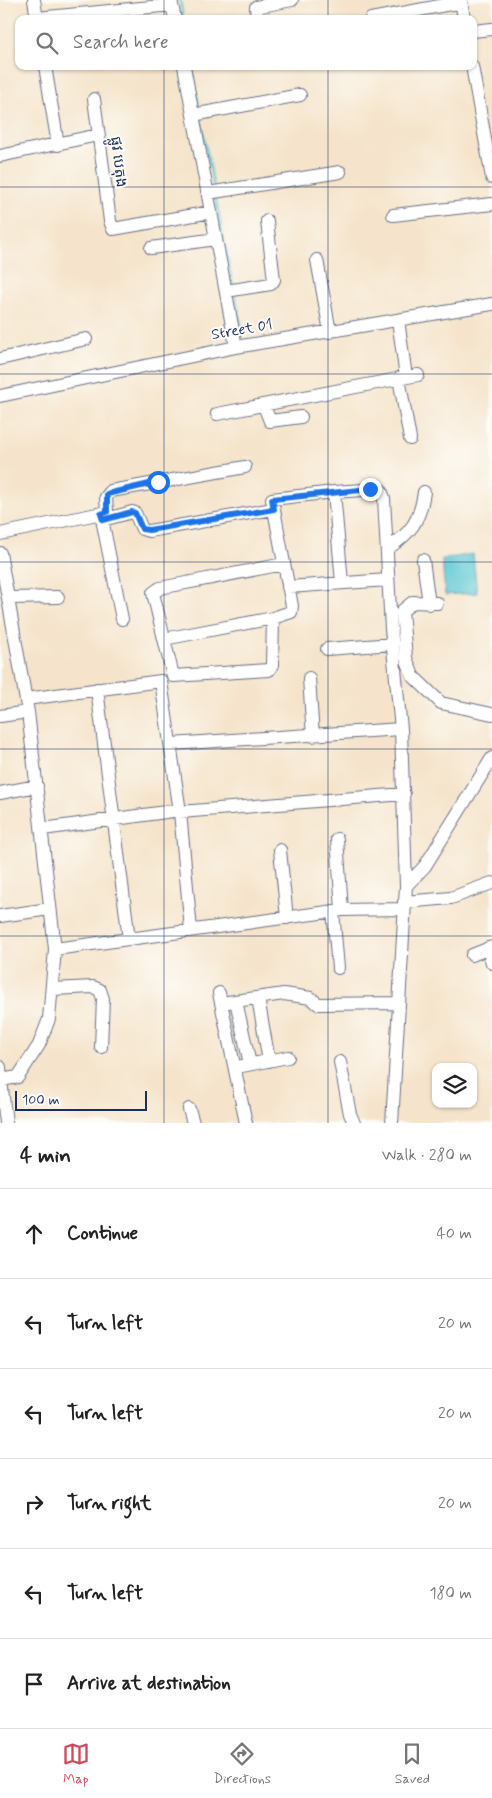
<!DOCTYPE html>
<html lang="en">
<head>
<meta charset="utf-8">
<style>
	:root { --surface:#fff; --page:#f2f2f2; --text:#222; --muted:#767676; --line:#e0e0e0; --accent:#d1495b }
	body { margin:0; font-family:Mynerve,"Noto Sans Khmer",sans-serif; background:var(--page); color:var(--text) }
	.controls { position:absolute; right:15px; bottom:15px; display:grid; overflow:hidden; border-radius:10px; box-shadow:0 1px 4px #0004 }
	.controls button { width:45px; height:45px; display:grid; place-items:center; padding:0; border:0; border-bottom:1px solid var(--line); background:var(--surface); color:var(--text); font:25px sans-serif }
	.scale { position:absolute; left:15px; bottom:12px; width:132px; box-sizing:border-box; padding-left:5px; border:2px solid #1b2f5e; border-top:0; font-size:14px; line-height:18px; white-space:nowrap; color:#1b2f5e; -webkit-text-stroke:4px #fdfcf7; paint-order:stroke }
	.stop { position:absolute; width:15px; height:15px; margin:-11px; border:4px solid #1a73e8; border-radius:50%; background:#fff }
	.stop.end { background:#1a73e8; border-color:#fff; box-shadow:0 1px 5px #0008 }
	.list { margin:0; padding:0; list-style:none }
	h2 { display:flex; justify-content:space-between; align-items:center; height:65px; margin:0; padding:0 20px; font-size:21px }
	h2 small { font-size:16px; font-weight:400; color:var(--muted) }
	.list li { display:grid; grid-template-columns:32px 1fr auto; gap:15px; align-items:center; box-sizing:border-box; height:90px; padding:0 20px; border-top:1px solid var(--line) }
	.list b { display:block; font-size:19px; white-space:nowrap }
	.list em { font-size:16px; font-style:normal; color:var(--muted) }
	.icon { flex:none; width:28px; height:28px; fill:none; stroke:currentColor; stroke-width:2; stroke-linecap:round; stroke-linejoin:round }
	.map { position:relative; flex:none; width:492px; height:1123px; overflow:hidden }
	.search { position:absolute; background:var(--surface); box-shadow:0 1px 4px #0004; left:15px; right:15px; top:15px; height:55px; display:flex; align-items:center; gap:12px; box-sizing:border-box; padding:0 18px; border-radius:10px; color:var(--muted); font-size:19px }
	.sheet { height:605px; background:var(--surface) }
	nav { display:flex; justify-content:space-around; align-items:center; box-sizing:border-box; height:70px; border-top:1px solid var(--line); background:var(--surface); font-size:14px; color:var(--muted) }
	nav a { display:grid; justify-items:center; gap:2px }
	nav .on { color:var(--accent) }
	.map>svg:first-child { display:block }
</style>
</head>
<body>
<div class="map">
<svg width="492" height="1123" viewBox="0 0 492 1123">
	<rect width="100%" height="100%" fill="#fdfcf7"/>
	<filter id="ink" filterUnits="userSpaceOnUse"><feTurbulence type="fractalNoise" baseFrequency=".02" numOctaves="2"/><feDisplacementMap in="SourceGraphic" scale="10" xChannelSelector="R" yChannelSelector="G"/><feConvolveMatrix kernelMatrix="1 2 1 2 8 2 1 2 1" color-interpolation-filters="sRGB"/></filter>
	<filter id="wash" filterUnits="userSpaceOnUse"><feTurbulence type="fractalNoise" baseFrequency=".0096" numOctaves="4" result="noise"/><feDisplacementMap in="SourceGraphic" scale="20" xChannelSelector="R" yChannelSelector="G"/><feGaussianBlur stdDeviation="1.12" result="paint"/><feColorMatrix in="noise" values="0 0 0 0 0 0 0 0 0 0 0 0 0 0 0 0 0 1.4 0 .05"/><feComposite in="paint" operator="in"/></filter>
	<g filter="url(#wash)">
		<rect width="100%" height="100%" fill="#f5e4cb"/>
		<!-- water -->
		<path fill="#5ac7d1" stroke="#3a7b98" d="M473 554 477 593 445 595 442 559Z"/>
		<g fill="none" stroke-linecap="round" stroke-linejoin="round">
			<!-- stream -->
			<path stroke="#5ac7d1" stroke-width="2.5" d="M180 0 183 19
				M191 66 199 109
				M200 117 214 188
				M215 196 233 286
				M235 294 242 329"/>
		</g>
	</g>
	<g filter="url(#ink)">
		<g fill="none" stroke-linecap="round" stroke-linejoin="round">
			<defs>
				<path id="minor" d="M34 0 37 19
					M171 0 175 19
					M461 0 464 19
					M37 18 172 5
					M257 19 256 7 292 0
					M371 19 461 2
					M473 31 492 29
					M45 66 58 145
					M184 66 236 347
					M472 66 492 178
					M94 99 110 221 113 229 211 212
					M193 115 300 95
					M0 156 98 135
					M208 193 340 172
					M393 215 492 204
					M151 248 216 239
					M317 260 330 332
					M226 291 271 284 274 280 267 221
					M398 320 406 377
					M0 359 86 339
					M399 378 410 439
					M0 396 236 347 492 304
					M264 406 270 421 301 417
					M217 414 418 375
					M334 492 377 489 381 490 384 498 391 629 401 729 406 886 392 1123
					M101 514 122 619
					M103 520 132 512 135 513 142 529 149 531 273 509
					M0 534 107 512 106 497 111 491 245 467
					M387 549C411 533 420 521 424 492
					M0 553 28 712 55 949 49 1019 39 1045 18 1077 1 1080 6 1123
					M423 560 429 604
					M288 587 388 580
					M10 598 58 597
					M437 603 413 602 402 611 406 658 413 676 441 703 492 714
					M273 618 291 612 292 606 272 499 334 492 342 583
					M164 639 273 618 272 665 269 670 173 676 153 593 160 588 284 564
					M327 649 393 644
					M309 678 313 736
					M97 689 129 939
					M26 699 161 681 180 812 191 930
					M0 716 28 712
					M171 744 401 729
					M0 793 37 786
					M180 812 404 794
					M43 829 180 810
					M337 839 342 910
					M280 850 287 918
					M406 886 425 866 492 758
					M404 902 451 898 492 883
					M333 911 338 968
					M0 916 50 909
					M488 948 492 963
					M55 949 342 910 403 909
					M472 955 492 947
					M53 989 93 987 100 990 103 999 101 1047
					M219 993 246 1123
					M258 998 269 1061
					M236 1001 250 1064
					M221 1003 284 994 311 998 318 1004 399 1003
					M340 1062 350 1114 354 1123
					M242 1066 288 1057
					M0 1067 1 1080
					M189 1109 193 1123"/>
			</defs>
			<!-- minor casing -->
			<use href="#minor" stroke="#676e84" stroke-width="14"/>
			<!-- minor -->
			<use href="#minor" stroke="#fff" stroke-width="12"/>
		</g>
	</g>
	<g fill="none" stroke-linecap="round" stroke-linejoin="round" filter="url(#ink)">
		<!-- route -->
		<path stroke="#1a73e8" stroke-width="6" d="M158 482 107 494V512L101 514 103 520 132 512 135 513 142 529 149 530 274 509 272 499 282 498 370 489"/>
	</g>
	<!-- grid -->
	<path fill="none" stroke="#1b2f5e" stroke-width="1" stroke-opacity="0.55" d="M164 0V19M328 0V19M164 66V1123M328 66V1123M0 187H492M0 374H492M0 562H492M0 749H492M0 936H492"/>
	<g text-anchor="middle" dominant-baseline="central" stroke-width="4" stroke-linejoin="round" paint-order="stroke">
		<!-- street labels -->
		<g font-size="15" fill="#1b2f5e" stroke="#fdfcf7">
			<text transform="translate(118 162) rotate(83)">ផ្លូវ បេតុង</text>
			<text transform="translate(242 330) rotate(-10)">Street 01</text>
		</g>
	</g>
</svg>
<div class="controls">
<button><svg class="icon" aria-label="layers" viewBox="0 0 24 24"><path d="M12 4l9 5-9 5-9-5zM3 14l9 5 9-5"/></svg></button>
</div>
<div class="scale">100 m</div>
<div class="stop" style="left:158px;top:482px"></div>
<div class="stop end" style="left:370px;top:489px"></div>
<div class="search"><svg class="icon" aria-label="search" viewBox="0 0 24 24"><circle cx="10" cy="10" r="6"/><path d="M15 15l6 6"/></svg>Search here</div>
</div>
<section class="sheet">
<h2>4 min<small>Walk · 280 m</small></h2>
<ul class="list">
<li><svg class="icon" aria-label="ahead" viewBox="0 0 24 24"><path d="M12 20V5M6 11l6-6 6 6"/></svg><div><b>Continue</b></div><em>40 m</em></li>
<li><svg class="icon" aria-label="left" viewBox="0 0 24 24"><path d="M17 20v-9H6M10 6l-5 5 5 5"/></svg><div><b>Turn left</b></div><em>20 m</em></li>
<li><svg class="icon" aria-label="left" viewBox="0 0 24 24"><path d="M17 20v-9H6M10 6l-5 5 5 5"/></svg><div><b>Turn left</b></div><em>20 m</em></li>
<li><svg class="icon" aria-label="right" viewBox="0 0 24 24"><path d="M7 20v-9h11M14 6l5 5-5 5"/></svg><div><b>Turn right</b></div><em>20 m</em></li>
<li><svg class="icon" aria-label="left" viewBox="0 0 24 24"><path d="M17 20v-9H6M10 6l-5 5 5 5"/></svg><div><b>Turn left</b></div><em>180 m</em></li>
<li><svg class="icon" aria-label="arrive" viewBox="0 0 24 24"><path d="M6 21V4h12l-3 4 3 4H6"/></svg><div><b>Arrive at destination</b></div></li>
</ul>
</section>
<nav>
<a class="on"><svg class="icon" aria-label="map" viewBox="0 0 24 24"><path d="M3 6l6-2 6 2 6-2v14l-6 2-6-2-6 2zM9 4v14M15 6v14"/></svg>Map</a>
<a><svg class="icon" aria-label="directions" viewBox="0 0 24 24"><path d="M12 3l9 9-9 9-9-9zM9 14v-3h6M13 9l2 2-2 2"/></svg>Directions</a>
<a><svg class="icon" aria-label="saved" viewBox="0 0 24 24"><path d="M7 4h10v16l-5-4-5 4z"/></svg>Saved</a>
</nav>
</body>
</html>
